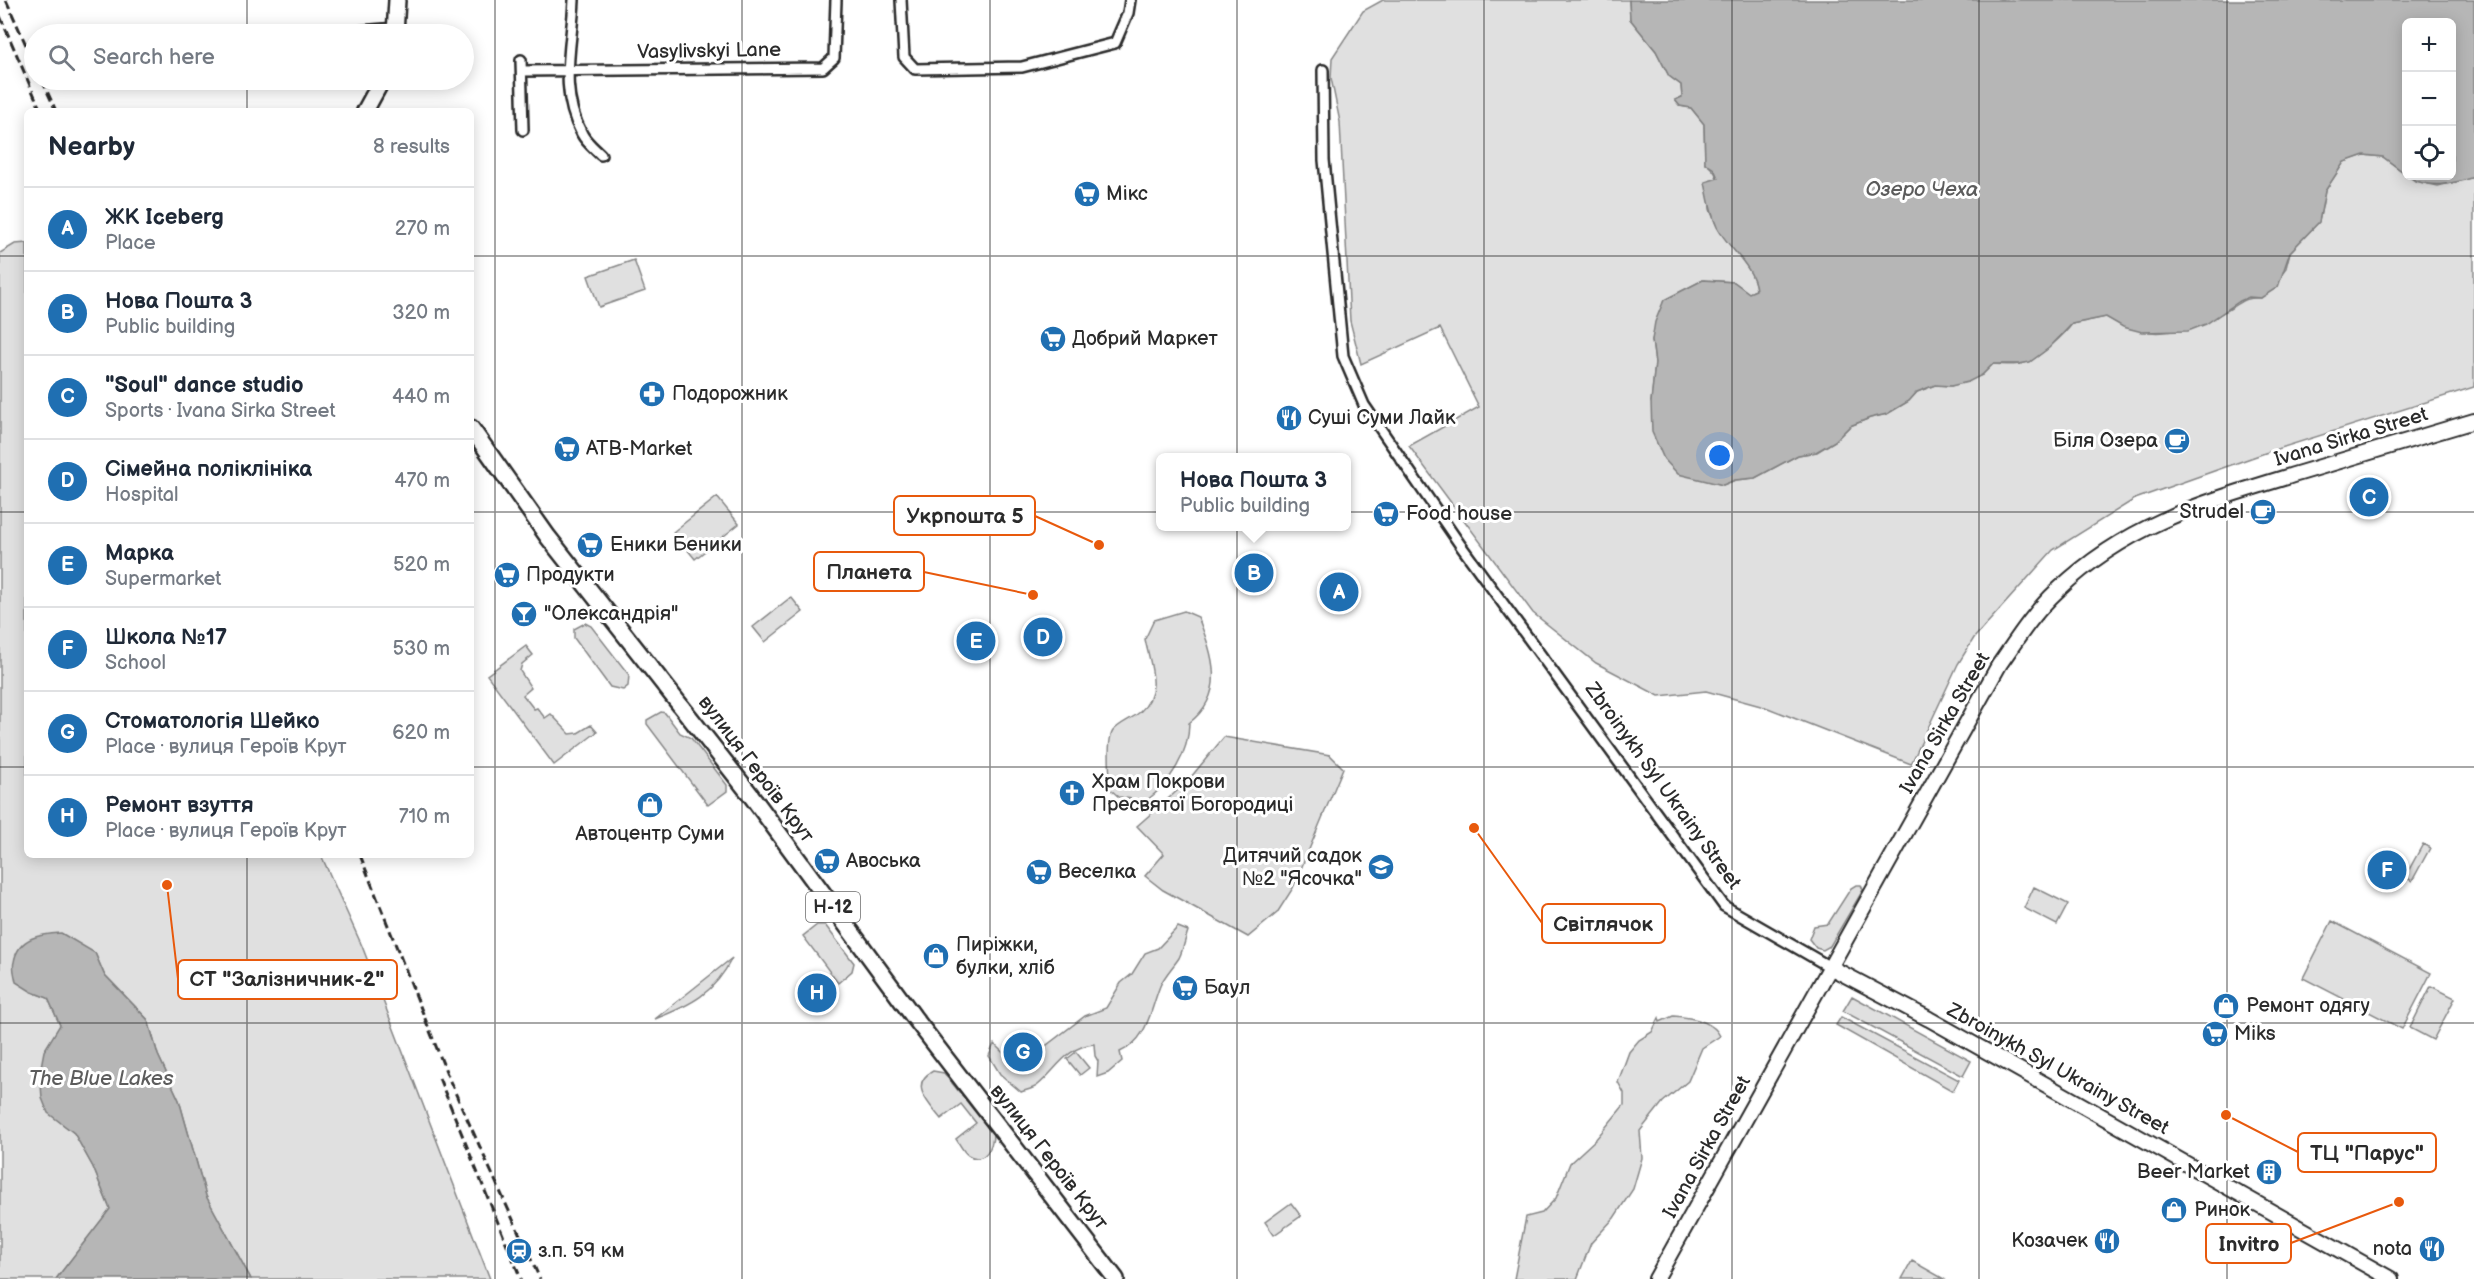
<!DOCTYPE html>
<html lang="en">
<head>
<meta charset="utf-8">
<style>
	:root { --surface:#fff; --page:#f2f2f3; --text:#1f2937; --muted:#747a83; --line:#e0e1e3; --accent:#1f6fb2 }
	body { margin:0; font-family:"Balsamiq Sans",sans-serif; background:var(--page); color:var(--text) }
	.controls { position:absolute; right:18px; top:18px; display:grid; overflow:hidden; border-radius:9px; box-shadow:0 3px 15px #0003 }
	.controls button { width:54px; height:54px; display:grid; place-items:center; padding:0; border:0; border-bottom:2px solid var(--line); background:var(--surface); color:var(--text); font:30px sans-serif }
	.you { position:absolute; left:1720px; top:456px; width:21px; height:21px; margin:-15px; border:4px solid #fff; border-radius:50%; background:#1a73e8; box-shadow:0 0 0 9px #1a73e833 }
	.badge { display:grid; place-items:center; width:39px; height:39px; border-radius:50%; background:var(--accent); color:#fff; font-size:20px; font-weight:700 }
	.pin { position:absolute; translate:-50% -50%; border:3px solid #fff; box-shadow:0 2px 6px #0006 }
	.popup { position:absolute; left:1156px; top:453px; width:195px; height:78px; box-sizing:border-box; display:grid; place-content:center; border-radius:9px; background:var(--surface); filter:drop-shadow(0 2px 4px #0005); font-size:20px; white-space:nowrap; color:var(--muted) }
	.popup b { font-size:22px; color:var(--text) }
	.popup::after { content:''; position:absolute; left:50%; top:100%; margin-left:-12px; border:12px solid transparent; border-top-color:var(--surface) }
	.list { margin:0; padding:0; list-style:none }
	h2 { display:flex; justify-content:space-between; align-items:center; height:78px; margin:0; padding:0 24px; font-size:26px }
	h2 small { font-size:20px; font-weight:400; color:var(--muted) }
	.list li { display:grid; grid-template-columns:39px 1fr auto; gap:18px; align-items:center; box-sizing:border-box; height:84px; padding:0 24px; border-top:2px solid var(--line) }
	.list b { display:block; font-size:22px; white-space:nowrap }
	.list p { margin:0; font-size:20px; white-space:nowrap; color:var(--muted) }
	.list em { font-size:20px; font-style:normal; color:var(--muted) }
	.icon { flex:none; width:33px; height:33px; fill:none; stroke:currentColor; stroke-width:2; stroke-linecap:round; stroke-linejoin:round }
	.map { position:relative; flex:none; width:2474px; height:1279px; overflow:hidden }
	.search { position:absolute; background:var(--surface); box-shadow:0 3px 15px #0003; left:24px; top:24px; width:450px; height:66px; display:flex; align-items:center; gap:15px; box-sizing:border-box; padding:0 21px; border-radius:33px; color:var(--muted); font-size:22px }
	.panel { position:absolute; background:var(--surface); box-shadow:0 3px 15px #0003; left:24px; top:108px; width:450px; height:750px; border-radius:9px }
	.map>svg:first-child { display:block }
</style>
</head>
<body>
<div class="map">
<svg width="2474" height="1279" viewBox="0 0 2474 1279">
	<rect width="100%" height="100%" fill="#fff"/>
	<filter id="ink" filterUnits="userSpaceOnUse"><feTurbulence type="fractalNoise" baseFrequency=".0167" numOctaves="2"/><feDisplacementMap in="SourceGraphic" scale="12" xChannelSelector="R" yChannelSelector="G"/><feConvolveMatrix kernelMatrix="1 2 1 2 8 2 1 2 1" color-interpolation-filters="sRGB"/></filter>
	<g filter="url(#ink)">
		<!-- green -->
		<path fill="#e0e0e0" stroke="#868686" stroke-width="1.5" d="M1383 0H1629L1630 19 1656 51 1669 76 1681 85 1682 97 1675 100 1680 106 1691 108 1704 124 1705 163C1730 181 1707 188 1710 209 1711 213 1714 218 1715 222 1725 246 1754 264 1756 290L1749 293 1734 282 1703 280 1664 300 1652 340 1655 363 1651 402 1702 479 1723 485 1735 480 1755 478 1798 455 1817 452 1835 441 1850 426 1870 418 1887 414 1909 401 1917 392 1935 385 1951 386 1982 375 1993 364C2003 365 2017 366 2027 362 2039 358 2065 334 2072 324L2106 317C2150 344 2184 332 2228 310 2242 303 2243 297 2261 298L2286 268 2290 252 2319 222 2325 191 2344 162 2364 155 2383 157 2415 181 2438 186 2474 177V387L2265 453 2135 499 2053 550 1974 638 1958 664 1911 764 1768 708 1706 691 1659 696 1596 663 1533 613 1409 446 1479 407 1440 328 1361 364 1350 321 1340 122 1331 78 1332 58 1363 11Z
			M27 243V855H321L362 946 490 1279H251L206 1196 179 1100 158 1055 148 1020 104 974 95 953 32 992 48 998 60 1025 53 1038 49 1113 74 1133 93 1167 110 1209 56 1279H0V253L15 244Z
			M634 260 645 291 599 307 588 276Z
			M717 497 739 524 695 559 673 532Z
			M791 597 803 612 765 642 753 627Z
			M1184 611 1198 617C1213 655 1227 694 1189 723 1189 754 1170 783 1146 801L1119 797 1111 790C1110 778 1106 740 1113 731 1119 723 1132 719 1140 712 1163 691 1150 665 1145 639L1154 620Z
			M585 623 591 626 629 675 628 686 623 690 610 687 574 638V629Z
			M526 646 533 655 522 664 520 671 531 688 523 695 534 709 537 708 545 718 551 714 570 734 578 733 591 725 597 732 554 765 487 675Z
			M661 712 665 713 680 733 691 738 727 785V791L708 805 647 724V720Z
			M1224 737 1330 755 1343 768 1293 888 1277 913 1248 937 1163 890 1145 876 1164 854 1137 826 1186 783Z
			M2423 844 2430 848 2412 881 2405 877Z
			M1856 885H1861L1863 890 1830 946 1823 950 1816 948 1809 939 1814 926 1828 924 1851 888Z
			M2034 887 2068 904 2057 925 2024 908Z
			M2332 921 2431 973 2402 1029 2303 978Z
			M817 925H825L854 963 852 971 838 983 803 936Z
			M1178 927 1188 931C1185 940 1183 950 1179 958 1173 967 1164 976 1160 986 1150 1011 1148 1040 1120 1052L1122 1061 1108 1073 1097 1077 1098 1061 1095 1056 1094 1044C1066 1047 1057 1069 1038 1085 1034 1089 1026 1090 1021 1092L1000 1074 989 1056 994 1044 1018 1067 1085 1016 1106 1008 1121 983 1132 974 1145 953 1158 948Z
			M732 958C715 993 691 1005 655 1019Z
			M2431 986 2455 998 2433 1040 2410 1028Z
			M1852 996 1971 1061 1963 1076 1843 1011Z
			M1673 1016C1688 1017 1713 1020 1720 1036L1702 1048 1688 1081 1663 1102 1640 1131 1642 1158 1633 1189 1614 1218 1591 1243 1577 1279H1514L1526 1217 1542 1213 1556 1198 1570 1163 1596 1139 1624 1105V1093L1618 1082 1629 1052 1639 1040 1652 1032 1659 1018 1660 1022Z
			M1841 1017 1959 1080 1953 1091 1836 1025Z
			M1076 1052 1089 1068 1080 1075 1067 1059Z
			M933 1071 944 1073 993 1134C993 1147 984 1165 968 1155 963 1152 959 1143 956 1139L976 1123 961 1104 941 1119C929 1104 908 1084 933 1071Z
			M1291 1203 1301 1216 1274 1235 1265 1222Z
			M1912 1261 1944 1279H1902Z"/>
		<!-- water -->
		<path fill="#b6b6b6" stroke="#7e7e7e" stroke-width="1.5" d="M1629 0H2474V177C2453 184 2427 190 2408 176H2452V22H2406V174L2383 157 2364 155 2344 162 2325 191 2319 222 2290 252 2278 287 2261 298 2249 297 2240 301 2206 324 2188 331 2142 332 2123 327 2106 317 2072 324 2049 348 2030 362 2019 364H1993L1982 375 1968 382 1951 386 1935 385 1917 392 1909 401 1887 414 1870 418 1850 426 1835 441 1816 452 1798 455 1755 478 1735 480 1723 485 1678 474 1664 459 1652 432 1651 402 1655 363 1652 340 1655 322 1664 300 1703 280 1734 282 1749 293 1756 290C1754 266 1728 248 1717 227 1710 212 1708 197 1705 182L1718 178 1714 169 1705 163 1704 124 1691 108 1680 106 1675 100 1682 97 1681 85 1669 76 1656 51 1630 19Z
			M61 933 95 953 104 974 148 1020 158 1055 179 1100 206 1196 251 1279H56L110 1209 93 1167 74 1133 48 1113 42 1098 40 1072 44 1051 60 1025 48 998 32 992 16 982C15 976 12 967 14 962 18 937 41 934 61 933Z"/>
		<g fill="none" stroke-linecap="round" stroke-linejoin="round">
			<defs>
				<path id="street" d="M574 0C572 47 558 90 582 134 586 142 595 149 601 155
					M901 0 904 57 915 69 1022 67 1115 43 1128 13 1130 0
					M323 34 396 28
					M521 60 523 130
					M1323 70 1324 160 1343 356 1364 405 1461 546 1724 906 1830 967
					M523 71 823 68 834 58 836 0"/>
				<path id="secondary" d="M1830 967 1929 1019 2391 1279
					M1656 1279 1999 665C2017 639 2034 612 2058 590 2129 522 2209 501 2300 473 2358 456 2416 438 2474 421"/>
				<path id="primary" d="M395 34 397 0
					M365 111 382 80
					M471 428 548 537 750 794 913 1016 1116 1279"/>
			</defs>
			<!-- street casing -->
			<use href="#street" stroke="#2b2b2b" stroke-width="14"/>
			<!-- secondary casing -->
			<use href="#secondary" stroke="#2b2b2b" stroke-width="18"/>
			<!-- primary casing -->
			<use href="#primary" stroke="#2b2b2b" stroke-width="20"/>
			<!-- street -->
			<use href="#street" stroke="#fff" stroke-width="9"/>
			<!-- secondary -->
			<use href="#secondary" stroke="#fff" stroke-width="14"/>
			<!-- primary -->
			<use href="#primary" stroke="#fff" stroke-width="15"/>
			<!-- rail -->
			<path stroke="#2b2b2b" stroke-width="3" stroke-dasharray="9 4.5" stroke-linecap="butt" d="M6 0 34 63
				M0 16 41 111
				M42 80 56 111
				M360 855 449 1079 540 1279
				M439 1078 521 1279"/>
		</g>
	</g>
	<!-- grid -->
	<path fill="none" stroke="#2b2b2b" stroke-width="1.5" stroke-opacity="0.55" d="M247 0V34M495 0V1279M742 0V1279M990 0V1279M1237 0V1279M1484 0V1279M1732 0V1279M1979 0V1279M2227 0V1279M247 80V111M0 256H27M471 256H2474M0 512H27M471 512H2474M0 767H27M471 767H2474M247 855V1279M0 1023H2474"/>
	<!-- icons -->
	<defs>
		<symbol id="supermarket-disc" viewBox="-11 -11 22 22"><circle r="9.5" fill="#1f6fb2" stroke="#fff"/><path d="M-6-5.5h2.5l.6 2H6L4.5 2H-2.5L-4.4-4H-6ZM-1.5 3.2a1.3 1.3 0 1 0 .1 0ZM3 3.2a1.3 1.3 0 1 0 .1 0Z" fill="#fff"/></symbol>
		<symbol id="pharmacy-disc" viewBox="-11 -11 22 22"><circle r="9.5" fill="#1f6fb2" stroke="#fff"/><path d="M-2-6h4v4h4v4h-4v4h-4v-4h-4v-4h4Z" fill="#fff"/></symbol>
		<symbol id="restaurant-disc" viewBox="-11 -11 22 22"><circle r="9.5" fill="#1f6fb2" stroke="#fff"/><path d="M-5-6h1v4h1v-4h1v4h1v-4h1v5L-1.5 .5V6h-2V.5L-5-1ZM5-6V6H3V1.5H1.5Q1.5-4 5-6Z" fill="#fff"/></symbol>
		<symbol id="cafe-disc" viewBox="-11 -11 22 22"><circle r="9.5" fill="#1f6fb2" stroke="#fff"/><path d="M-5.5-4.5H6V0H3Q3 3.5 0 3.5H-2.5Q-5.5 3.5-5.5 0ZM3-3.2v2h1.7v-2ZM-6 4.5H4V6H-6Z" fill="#fff"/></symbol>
		<symbol id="bar-disc" viewBox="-11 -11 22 22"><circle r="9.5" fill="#1f6fb2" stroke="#fff"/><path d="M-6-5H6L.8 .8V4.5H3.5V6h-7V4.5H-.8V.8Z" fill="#fff"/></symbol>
		<symbol id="church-disc" viewBox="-11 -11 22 22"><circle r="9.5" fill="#1f6fb2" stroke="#fff"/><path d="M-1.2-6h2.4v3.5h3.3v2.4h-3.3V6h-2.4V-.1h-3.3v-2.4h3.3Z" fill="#fff"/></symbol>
		<symbol id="shop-disc" viewBox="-11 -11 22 22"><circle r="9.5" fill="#1f6fb2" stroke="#fff"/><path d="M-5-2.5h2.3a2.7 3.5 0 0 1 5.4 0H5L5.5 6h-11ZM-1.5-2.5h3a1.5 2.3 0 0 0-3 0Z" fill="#fff"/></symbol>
		<symbol id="school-disc" viewBox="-11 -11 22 22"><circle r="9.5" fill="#1f6fb2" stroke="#fff"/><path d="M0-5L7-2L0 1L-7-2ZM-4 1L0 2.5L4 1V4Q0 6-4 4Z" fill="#fff"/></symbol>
		<symbol id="building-disc" viewBox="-11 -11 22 22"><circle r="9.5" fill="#1f6fb2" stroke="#fff"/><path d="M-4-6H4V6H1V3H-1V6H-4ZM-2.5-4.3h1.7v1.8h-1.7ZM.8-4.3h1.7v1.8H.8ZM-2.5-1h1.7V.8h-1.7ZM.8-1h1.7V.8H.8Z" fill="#fff"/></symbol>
		<symbol id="station-disc" viewBox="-11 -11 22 22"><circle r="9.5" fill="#1f6fb2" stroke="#fff"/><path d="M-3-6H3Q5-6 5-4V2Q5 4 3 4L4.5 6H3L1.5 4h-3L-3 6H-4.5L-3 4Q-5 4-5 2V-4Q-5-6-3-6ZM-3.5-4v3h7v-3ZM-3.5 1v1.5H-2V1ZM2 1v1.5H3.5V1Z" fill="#fff"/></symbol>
	</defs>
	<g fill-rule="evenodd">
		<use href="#supermarket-disc" x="1072" y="179" width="30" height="30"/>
		<use href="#supermarket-disc" x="1038" y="324" width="30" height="30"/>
		<use href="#pharmacy-disc" x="637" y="379" width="30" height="30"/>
		<use href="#restaurant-disc" x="1274" y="403" width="30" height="30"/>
		<use href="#cafe-disc" x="2162" y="426" width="30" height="30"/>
		<use href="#supermarket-disc" x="552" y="434" width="30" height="30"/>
		<use href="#cafe-disc" x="2248" y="497" width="30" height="30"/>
		<use href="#supermarket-disc" x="1371" y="499" width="30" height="30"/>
		<use href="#supermarket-disc" x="575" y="530" width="30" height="30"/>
		<use href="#supermarket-disc" x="492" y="560" width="30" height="30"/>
		<use href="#bar-disc" x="509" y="599" width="30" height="30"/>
		<use href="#church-disc" x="1057" y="778" width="30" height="30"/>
		<use href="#shop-disc" x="635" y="790" width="30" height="30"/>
		<use href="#supermarket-disc" x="812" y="846" width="30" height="30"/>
		<use href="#school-disc" x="1366" y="852" width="30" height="30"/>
		<use href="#supermarket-disc" x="1024" y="857" width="30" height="30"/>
		<use href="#shop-disc" x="921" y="941" width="30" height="30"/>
		<use href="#supermarket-disc" x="1170" y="973" width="30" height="30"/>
		<use href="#shop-disc" x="2211" y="991" width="30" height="30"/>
		<use href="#supermarket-disc" x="2200" y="1019" width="30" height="30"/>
		<use href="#building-disc" x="2254" y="1157" width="30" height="30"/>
		<use href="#shop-disc" x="2159" y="1195" width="30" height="30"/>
		<use href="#restaurant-disc" x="2092" y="1226" width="30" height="30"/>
		<use href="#restaurant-disc" x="2417" y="1234" width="30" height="30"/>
		<use href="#station-disc" x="504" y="1236" width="30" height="30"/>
	</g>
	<g text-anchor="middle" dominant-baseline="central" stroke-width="6" stroke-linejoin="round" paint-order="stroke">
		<!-- shield labels -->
		<rect fill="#fff" stroke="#6b6b6b" stroke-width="1.5" x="806" y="892" width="54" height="30" rx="4.5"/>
		<g font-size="18" font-weight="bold" fill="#2b2b2b">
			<text x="833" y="907">Н-12</text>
		</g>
		<!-- street labels -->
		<g font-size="20" fill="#2b2b2b" stroke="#fff">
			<text transform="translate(709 51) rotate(-1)">Vasylivskyi Lane</text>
			<text transform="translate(2351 437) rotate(-17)">Ivana Sirka Street</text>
			<text transform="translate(1945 723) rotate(-60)">Ivana Sirka Street</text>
			<text transform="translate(756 769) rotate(53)">вулиця Героїв Крут</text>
			<text transform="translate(1663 786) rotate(54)">Zbroinykh Syl Ukrainy Street</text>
			<text transform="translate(2058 1069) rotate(29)">Zbroinykh Syl Ukrainy Street</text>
			<text transform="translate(1707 1147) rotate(-61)">Ivana Sirka Street</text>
			<text transform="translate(1049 1157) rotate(52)">вулиця Героїв Крут</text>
		</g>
		<!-- poi labels -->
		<g font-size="20" fill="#2b2b2b" stroke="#fff" text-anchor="start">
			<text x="1106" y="194">Мікс</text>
			<text x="1072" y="339">Добрий Маркет</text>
			<text x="672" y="394">Подорожник</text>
			<text x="1308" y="418">Суші Суми Лайк</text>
			<text x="2158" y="441" text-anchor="end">Біля Озера</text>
			<text x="586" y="449">ATB-Market</text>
			<text x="2244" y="512" text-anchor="end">Strudel</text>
			<text x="1406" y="514">Food house</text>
			<text x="610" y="545">Еники Беники</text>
			<text x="526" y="575">Продукти</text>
			<text x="544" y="614">"Олександрія"</text>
			<text x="1092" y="782">Храм Покрови<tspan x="1092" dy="23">Пресвятої Богородиці</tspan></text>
			<text x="650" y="834" text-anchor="middle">Автоцентр Суми</text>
			<text x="1362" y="856" text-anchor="end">Дитячий садок<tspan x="1362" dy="23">№2 "Ясочка"</tspan></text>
			<text x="846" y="861">Авоська</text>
			<text x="1058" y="872">Веселка</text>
			<text x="956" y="945">Пиріжки,<tspan x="956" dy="23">булки, хліб</tspan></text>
			<text x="1204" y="988">Баул</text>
			<text x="2246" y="1006">Ремонт одягу</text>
			<text x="2234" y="1034">Miks</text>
			<text x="2250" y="1172" text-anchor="end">Beer Market</text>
			<text x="2194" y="1210">Ринок</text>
			<text x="2088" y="1241" text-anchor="end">Козачек</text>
			<text x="2412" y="1249" text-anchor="end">nota</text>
			<text x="538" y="1251">з.п. 59 км</text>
		</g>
		<!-- water labels -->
		<g font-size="21" font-style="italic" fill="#5c5c5c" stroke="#fff">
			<text x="1922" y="189">Озеро Чеха</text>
			<text x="101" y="1078">The Blue Lakes</text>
		</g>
	</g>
	<!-- callouts -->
	<path fill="none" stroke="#e8590c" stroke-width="2" d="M1099 545L1035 516M1033 595L924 572M1474 828L1542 923M167 885L178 979M2226 1115L2298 1152M2399 1202L2291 1243"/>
	<g fill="#e8590c" stroke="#fff" stroke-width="2">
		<circle cx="1099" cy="545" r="6"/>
		<circle cx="1033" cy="595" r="6"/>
		<circle cx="1474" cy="828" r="6"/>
		<circle cx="167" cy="885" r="6"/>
		<circle cx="2226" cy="1115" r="6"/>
		<circle cx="2399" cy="1202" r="6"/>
	</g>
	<g fill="#fff" stroke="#e8590c" stroke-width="2">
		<rect x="894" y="496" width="141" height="39" rx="6"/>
		<rect x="814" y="552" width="110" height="39" rx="6"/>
		<rect x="1542" y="904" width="123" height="39" rx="6"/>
		<rect x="178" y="960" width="219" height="39" rx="6"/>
		<rect x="2298" y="1133" width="138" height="39" rx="6"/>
		<rect x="2206" y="1224" width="85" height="39" rx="6"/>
	</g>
	<g font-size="21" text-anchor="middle" font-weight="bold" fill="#2b2b2b">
		<text x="965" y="523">Укрпошта 5</text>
		<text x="869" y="579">Планета</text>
		<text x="1603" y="931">Світлячок</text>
		<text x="287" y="986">СТ "Залізничник-2"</text>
		<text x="2367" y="1160">ТЦ "Парус"</text>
		<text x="2249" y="1251">Invitro</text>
	</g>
</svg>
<div class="controls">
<button>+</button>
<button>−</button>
<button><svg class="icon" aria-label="locate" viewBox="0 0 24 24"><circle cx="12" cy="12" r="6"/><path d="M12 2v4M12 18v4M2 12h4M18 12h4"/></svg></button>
</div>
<div class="you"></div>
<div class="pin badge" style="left:1339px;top:592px">A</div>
<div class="pin badge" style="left:1254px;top:573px">B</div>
<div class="popup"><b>Нова Пошта 3</b>Public building</div>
<div class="pin badge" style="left:2369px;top:497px">C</div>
<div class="pin badge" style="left:1043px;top:637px">D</div>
<div class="pin badge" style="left:976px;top:641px">E</div>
<div class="pin badge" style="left:2387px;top:870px">F</div>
<div class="pin badge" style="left:1023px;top:1052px">G</div>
<div class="pin badge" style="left:817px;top:993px">H</div>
<div class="search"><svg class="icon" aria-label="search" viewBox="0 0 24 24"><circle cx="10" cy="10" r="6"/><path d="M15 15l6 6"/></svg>Search here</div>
<section class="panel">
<h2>Nearby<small>8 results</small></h2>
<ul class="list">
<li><span class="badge">A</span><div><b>ЖК Iceberg</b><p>Place</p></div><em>270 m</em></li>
<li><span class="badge">B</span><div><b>Нова Пошта 3</b><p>Public building</p></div><em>320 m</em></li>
<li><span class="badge">C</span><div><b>&quot;Soul&quot; dance studio</b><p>Sports · Ivana Sirka Street</p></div><em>440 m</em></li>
<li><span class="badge">D</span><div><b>Сімейна поліклініка</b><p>Hospital</p></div><em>470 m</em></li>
<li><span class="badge">E</span><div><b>Марка</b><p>Supermarket</p></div><em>520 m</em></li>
<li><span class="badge">F</span><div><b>Школа №17</b><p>School</p></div><em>530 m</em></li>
<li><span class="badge">G</span><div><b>Стоматологія Шейко</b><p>Place · вулиця Героїв Крут</p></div><em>620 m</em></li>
<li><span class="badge">H</span><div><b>Ремонт взуття</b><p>Place · вулиця Героїв Крут</p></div><em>710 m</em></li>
</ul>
</section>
</div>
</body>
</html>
